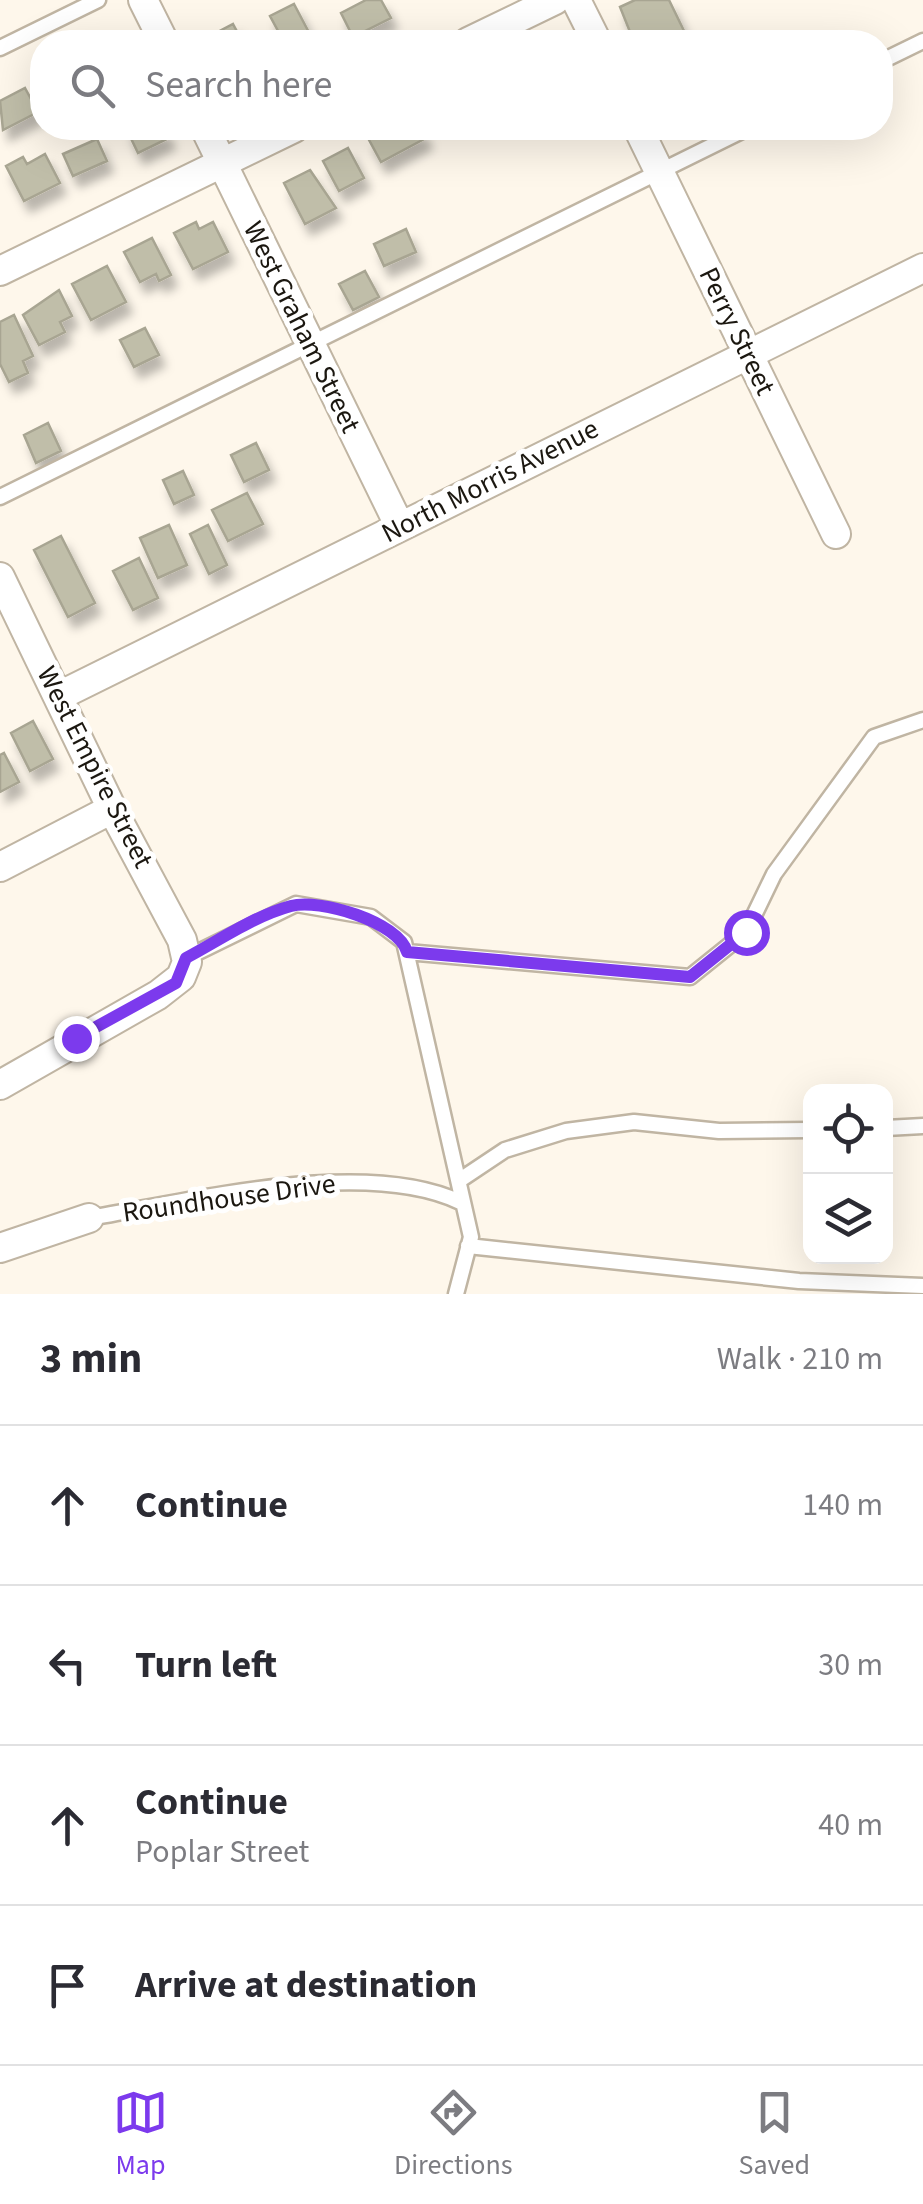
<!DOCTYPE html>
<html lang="en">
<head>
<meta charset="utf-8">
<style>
	:root { --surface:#fff; --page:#f2f2f3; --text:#2b2b33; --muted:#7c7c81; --line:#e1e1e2; --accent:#7c3aed }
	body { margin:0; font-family:"Source Sans 3",sans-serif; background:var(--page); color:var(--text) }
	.controls { position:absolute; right:30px; bottom:30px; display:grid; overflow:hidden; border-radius:20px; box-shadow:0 10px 40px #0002 }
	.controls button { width:90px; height:90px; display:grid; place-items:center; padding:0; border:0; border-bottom:2px solid var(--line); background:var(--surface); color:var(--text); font:50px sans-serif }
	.stop { position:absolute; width:30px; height:30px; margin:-22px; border:8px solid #7c3aed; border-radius:50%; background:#fff }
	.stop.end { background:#7c3aed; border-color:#fff; box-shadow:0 2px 10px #0008 }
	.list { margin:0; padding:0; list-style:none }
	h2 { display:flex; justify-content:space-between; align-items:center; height:130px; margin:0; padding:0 40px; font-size:42px }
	h2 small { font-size:32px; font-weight:400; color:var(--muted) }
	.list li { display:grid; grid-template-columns:65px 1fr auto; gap:30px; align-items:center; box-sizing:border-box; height:160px; padding:0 40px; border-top:2px solid var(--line) }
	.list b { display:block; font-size:38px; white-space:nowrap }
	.list p { margin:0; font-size:32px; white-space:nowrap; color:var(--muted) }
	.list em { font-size:32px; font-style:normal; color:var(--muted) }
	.icon { flex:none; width:55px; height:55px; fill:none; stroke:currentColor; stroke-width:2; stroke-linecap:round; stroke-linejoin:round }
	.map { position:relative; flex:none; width:923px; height:1294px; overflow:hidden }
	.search { position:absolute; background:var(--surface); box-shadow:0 10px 40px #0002; left:30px; right:30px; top:30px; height:110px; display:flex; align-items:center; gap:25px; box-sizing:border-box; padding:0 35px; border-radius:40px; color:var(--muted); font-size:38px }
	.sheet { height:770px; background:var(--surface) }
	nav { display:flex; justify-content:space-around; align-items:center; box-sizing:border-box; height:140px; border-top:2px solid var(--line); background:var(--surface); font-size:28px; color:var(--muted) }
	nav a { display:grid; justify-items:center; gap:5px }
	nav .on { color:var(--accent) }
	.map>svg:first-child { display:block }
</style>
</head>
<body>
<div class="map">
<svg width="923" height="1294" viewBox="0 0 923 1294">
	<defs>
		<filter id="shadow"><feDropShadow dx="6" dy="11" stdDeviation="5" flood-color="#0004"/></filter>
	</defs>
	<rect width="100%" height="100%" fill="#fef7eb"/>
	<!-- building -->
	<path fill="#c0bea9" stroke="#a8a592" stroke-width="2.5" filter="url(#shadow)" d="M366 0H381L391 18 353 37 341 13Z
		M635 0H669L688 39 634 42 620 7Z
		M294 4 314 42H284L270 16Z
		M233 24 240 37 246 34 251 42H219L214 34Z
		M25 88 38 112 3 130 0 101Z
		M126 128H164L169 138 138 153Z
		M388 128H421L426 138 381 162 368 138Z
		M97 139 107 161 73 176 63 154Z
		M348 148 364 178 339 191 323 161Z
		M45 154 60 183 24 201 6 166 23 157 27 164Z
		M310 170 336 208 305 224 284 183Z
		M196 222 199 229 213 222 228 252 193 269 174 233Z
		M406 229 416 252 384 266 374 244Z
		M152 238 171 275 159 281 156 274 140 282 124 252Z
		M107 266 126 302 91 320 72 284Z
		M365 271 379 297 353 310 339 284Z
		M59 290 72 316 60 322 65 332 39 345 23 315Z
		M14 315 33 356 23 361 28 373 9 382 0 364V322Z
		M145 328 159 355 134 367 120 340Z
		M48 423 61 451 36 463 24 435Z
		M256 443 269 470 244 482 231 455Z
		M183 471 194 495 174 504 163 480Z
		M247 493 263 524 228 541 212 510Z
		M169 525 187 565 158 578 140 538Z
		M208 525 227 565 209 574 190 534Z
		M61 536 95 603 68 617 34 550Z
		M139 558 158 598 133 610 113 571Z
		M33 721 53 759 30 771 11 733Z
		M4 753 19 782 0 792V755Z"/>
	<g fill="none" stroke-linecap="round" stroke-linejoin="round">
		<defs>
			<path id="service" d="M0 48 98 0
				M880 62 923 41
				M0 497 748 128
				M407 952 690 977 746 932 774 874 874 737 923 720
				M186 958 296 904 371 917 404 942 471 1237 456 1294
				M886 1128 923 1126
				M460 1180 505 1150 566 1131 634 1122 719 1131 810 1130
				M89 1218C192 1201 365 1157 460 1202
				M468 1246 799 1281 923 1286"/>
			<path id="minor" d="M143 0 164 42
				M576 0 597 42
				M468 42 555 0
				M205 128 400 527
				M638 128 836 534
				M0 271 294 128
				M0 577 112 809 182 940 187 962 181 977 158 995 0 1085
				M59 696 923 268
				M0 867 112 809
				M0 1248 89 1218"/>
		</defs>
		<!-- service casing -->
		<use href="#service" stroke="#c0b5a3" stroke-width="19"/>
		<!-- minor casing -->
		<use href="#minor" stroke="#c0b5a3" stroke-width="32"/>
		<!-- service -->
		<use href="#service" stroke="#fff" stroke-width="14"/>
		<!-- minor -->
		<use href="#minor" stroke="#fff" stroke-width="28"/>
	</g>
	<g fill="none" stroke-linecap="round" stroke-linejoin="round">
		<!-- route -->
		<path stroke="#7c3aed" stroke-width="12" d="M76 1038 176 983 186 958C220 940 254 916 291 906 319 898 399 922 407 952L690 977 746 932"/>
	</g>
	<g text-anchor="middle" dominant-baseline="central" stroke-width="10" stroke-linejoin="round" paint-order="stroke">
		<!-- street labels -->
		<g font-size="28" fill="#1b1710" stroke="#fff">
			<text transform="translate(302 327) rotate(64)">West Graham Street</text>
			<text transform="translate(737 331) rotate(64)">Perry Street</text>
			<text transform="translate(490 481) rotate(-27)">North Morris Avenue</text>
			<text transform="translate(95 767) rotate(63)">West Empire Street</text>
			<text transform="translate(229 1198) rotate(-8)">Roundhouse Drive</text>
		</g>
	</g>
</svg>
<div class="controls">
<button><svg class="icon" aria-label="locate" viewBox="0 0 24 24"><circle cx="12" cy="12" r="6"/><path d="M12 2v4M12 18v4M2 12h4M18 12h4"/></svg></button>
<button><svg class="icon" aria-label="layers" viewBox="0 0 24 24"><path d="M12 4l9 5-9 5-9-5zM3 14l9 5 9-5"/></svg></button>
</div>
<div class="stop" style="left:746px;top:932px"></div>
<div class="stop end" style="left:76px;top:1038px"></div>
<div class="search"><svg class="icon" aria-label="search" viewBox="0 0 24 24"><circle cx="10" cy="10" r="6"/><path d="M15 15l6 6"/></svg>Search here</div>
</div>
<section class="sheet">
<h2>3 min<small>Walk · 210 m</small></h2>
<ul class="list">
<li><svg class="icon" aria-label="ahead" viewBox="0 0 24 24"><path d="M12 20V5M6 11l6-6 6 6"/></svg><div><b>Continue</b></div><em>140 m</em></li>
<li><svg class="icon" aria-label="left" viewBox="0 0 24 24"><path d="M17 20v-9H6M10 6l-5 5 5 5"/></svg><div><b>Turn left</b></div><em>30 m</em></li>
<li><svg class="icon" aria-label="ahead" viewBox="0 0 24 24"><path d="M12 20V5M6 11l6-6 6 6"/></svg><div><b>Continue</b><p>Poplar Street</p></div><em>40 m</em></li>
<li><svg class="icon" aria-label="arrive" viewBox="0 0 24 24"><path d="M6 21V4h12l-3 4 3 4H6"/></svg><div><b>Arrive at destination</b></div></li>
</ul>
</section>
<nav>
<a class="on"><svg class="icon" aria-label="map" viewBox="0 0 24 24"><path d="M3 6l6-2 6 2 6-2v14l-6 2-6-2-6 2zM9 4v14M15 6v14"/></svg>Map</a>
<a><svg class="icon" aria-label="directions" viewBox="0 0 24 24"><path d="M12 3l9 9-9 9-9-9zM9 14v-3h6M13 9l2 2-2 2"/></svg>Directions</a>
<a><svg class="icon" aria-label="saved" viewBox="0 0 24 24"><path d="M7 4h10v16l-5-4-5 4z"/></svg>Saved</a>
</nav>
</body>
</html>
